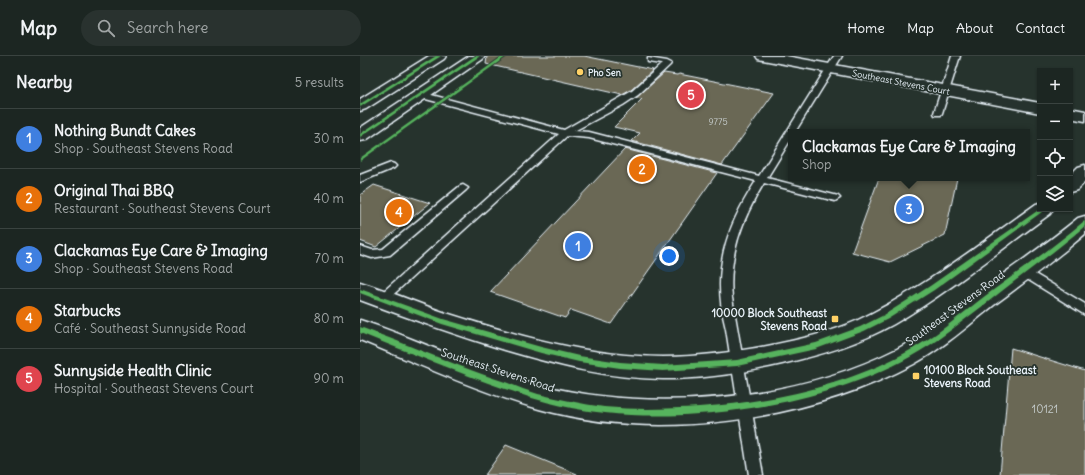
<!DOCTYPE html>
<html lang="en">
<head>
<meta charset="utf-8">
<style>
	:root { --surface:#1c2622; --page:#29322f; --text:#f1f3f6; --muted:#a0a5a5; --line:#3a4340; --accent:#ffd166 }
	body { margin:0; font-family:Delius,sans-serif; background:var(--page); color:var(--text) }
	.controls { position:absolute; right:12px; top:12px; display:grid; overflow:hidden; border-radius:0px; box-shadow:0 1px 3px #0004 }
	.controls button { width:36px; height:36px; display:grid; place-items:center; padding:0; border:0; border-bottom:1px solid var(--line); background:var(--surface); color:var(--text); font:20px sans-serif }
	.you { position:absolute; left:309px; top:200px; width:14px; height:14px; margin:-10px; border:3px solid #fff; border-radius:50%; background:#1a73e8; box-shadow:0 0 0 6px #1a73e833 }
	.badge { display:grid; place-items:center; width:26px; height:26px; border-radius:50%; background:var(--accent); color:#fff; font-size:13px; font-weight:700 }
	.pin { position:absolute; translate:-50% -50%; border:2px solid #fff; box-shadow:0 1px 4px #0006 }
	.popup { position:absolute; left:428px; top:73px; width:242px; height:52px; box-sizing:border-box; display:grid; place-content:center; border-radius:0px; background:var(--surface); filter:drop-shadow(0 1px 3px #0005); font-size:13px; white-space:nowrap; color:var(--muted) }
	.popup b { font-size:15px; color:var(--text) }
	.popup::after { content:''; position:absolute; left:50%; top:100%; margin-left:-8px; border:8px solid transparent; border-top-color:var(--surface) }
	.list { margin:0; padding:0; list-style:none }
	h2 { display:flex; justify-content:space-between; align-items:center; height:52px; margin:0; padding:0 16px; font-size:17px }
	h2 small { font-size:13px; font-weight:400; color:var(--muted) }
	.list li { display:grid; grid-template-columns:26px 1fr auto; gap:12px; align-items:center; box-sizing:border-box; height:60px; padding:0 16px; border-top:1px solid var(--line) }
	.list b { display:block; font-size:15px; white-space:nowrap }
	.list p { margin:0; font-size:13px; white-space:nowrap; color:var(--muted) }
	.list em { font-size:13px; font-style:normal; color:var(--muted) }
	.icon { flex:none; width:22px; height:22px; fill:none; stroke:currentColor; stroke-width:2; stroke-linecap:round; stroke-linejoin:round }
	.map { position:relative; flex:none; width:725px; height:419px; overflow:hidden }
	header { display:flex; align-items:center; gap:24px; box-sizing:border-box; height:56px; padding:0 20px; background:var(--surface); border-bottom:1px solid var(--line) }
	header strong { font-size:19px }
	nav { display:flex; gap:22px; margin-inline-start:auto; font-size:14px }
	.search { width:280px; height:36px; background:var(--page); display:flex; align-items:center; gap:10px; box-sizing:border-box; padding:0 14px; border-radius:22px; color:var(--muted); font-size:15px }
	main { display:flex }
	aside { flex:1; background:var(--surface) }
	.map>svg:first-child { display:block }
</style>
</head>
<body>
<header>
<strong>Map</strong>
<div class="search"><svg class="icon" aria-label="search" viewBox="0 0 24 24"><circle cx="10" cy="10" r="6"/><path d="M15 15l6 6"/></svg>Search here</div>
<nav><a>Home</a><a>Map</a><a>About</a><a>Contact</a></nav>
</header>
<main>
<aside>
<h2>Nearby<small>5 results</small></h2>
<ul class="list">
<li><span class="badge" style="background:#3f7fe0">1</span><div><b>Nothing Bundt Cakes</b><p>Shop · Southeast Stevens Road</p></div><em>30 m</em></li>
<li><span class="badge" style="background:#e8710a">2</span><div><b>Original Thai BBQ</b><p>Restaurant · Southeast Stevens Court</p></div><em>40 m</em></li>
<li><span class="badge" style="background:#3f7fe0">3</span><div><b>Clackamas Eye Care &amp; Imaging</b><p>Shop · Southeast Stevens Road</p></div><em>70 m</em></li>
<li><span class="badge" style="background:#e8710a">4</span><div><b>Starbucks</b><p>Café · Southeast Sunnyside Road</p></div><em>80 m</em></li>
<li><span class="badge" style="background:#e0444e">5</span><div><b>Sunnyside Health Clinic</b><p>Hospital · Southeast Stevens Court</p></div><em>90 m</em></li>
</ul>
</aside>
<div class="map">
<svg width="725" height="419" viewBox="0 0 725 419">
	<rect width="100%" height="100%" fill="#26332d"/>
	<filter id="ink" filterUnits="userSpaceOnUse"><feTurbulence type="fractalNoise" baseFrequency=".025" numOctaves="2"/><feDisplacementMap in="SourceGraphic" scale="8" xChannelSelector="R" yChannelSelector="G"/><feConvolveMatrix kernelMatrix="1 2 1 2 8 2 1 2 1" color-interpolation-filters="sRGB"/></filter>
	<g filter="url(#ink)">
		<!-- building -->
		<path fill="#6a6854" stroke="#e8f1f8" d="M127 0H224L293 14 271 34 262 39 126 8Z
			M304 17 317 19 319 18 414 37 362 109 272 85 280 77 254 71 282 43 276 42Z
			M265 93 357 117 251 268 211 254 205 262 130 236Z
			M519 122H597L585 179 530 206 492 196Z
			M14 129 70 147 16 191 0 185V139Z
			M651 292 725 315V419H640Z
			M146 389 217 418V419H125Z"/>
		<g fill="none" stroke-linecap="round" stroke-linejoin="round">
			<defs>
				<path id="lane" d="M474 0H482L435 76H431V83L407 122 478 140 480 142 475 145 404 127C382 163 368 199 372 242L403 419H389L366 273C351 216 365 173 396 125L229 82 207 80 25 246 21 247 17 246 15 243 199 78 58 41V37H64L204 74 272 35 302 8 288 6V2L307 5 311 7 310 9 278 39 263 49 214 75 229 76 399 120Z
					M592 0H600L582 57 581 59H575L574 57Z
					M31 107 34 108 36 110 34 112 0 126V119Z
					M103 129 108 132 106 134 30 199 12 202 0 198V190L12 194 23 193 100 130Z
					M663 211 725 248V259L659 218 657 215 659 212Z"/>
				<path id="street" d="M396 0H426L680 47V57L403 4 398 3Z
					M710 52 725 55V65L710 62Z"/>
				<path id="secondary" d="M725 109V126L717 134 710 136V119L718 111Z
					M680 147V153H693L690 158C639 195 589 236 534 268 499 288 460 299 422 308 383 317 343 323 303 323 249 323 196 309 145 294 96 279 48 262 0 244V226C29 235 57 247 86 257 155 279 230 301 303 301 339 301 376 296 412 289 440 283 469 277 496 265 560 235 618 189 676 148Z
					M725 160V178C696 203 665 226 634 249 608 270 583 292 554 308 445 366 297 386 179 353 119 336 58 308 0 284V264C61 284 118 314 181 329 291 357 434 345 537 293 566 278 591 257 617 237 651 212 685 189 718 162Z"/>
				<path id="primary" d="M69 0H86L84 3 6 53 0 55V43Z
					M109 0H125L123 3 6 84 0 85V72Z"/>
			</defs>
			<!-- lane casing -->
			<use href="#lane" stroke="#e8f1f8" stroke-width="3"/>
			<!-- street casing -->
			<use href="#street" stroke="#e8f1f8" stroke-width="3"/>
			<!-- secondary casing -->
			<use href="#secondary" stroke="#e8f1f8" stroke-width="3"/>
			<!-- primary casing -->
			<use href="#primary" stroke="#e8f1f8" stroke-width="3"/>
			<!-- lane -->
			<use href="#lane" fill="#26332d" fill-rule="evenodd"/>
			<!-- street -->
			<use href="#street" fill="#26332d" fill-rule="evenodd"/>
			<!-- secondary -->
			<use href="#secondary" fill="#26332d" fill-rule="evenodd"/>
			<!-- primary -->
			<use href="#primary" fill="#26332d" fill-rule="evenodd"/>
			<defs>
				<path id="cycleway" d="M76 0H81L0 51V48Z
					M115 0H120L0 81V78Z
					M143 0H147L0 105V102Z
					M680 153H686L574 234 528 263 504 275 456 293 377 310 303 315 260 312 219 306 181 297 82 268 0 237V233L83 263 181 291 219 300 260 306 303 309 377 304 456 287 500 271 524 259 570 230Z
					M725 165V170C694 197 660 220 628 246 602 265 578 286 550 301 466 348 340 367 245 357 223 355 200 350 179 344 167 341 156 336 145 333 96 316 48 296 0 277V271C50 289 98 311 148 327 158 331 168 335 178 338 200 343 222 348 244 351 276 354 308 353 339 351 410 346 482 331 545 297 574 282 599 260 625 240 658 216 692 192 723 166Z"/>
			</defs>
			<!-- cycleway casing -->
			<use href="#cycleway" stroke="#26332d" stroke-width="2"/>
			<!-- cycleway -->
			<use href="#cycleway" fill="#56b35d" fill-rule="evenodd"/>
		</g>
	</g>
	<!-- markers -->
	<g fill="#ffd166" stroke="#26332d" stroke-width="1.5">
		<circle cx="220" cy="16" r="4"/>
		<rect x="471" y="259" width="8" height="8" rx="2"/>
		<rect x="552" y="316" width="8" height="8" rx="2"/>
	</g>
	<g text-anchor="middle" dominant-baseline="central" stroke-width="3.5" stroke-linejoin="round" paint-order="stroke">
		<!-- far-poi labels -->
		<g font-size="9" font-weight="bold" fill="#e8f1f8" stroke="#26332d" text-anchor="start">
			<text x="228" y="16">Pho Sen</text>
		</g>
		<!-- far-street labels -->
		<g font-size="9" fill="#e8f1f8" stroke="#26332d">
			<text transform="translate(541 26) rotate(11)">Southeast Stevens Court</text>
		</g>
		<!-- number labels -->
		<g font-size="9" fill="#c8cfcf">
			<text x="358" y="65">9775</text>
		</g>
		<!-- street labels -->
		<g font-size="11" fill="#e8f1f8" stroke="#26332d">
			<text transform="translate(595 252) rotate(-36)">Southeast Stevens Road</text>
			<text transform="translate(138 314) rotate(18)">Southeast Stevens Road</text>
		</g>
		<!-- poi labels -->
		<g font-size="11" font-weight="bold" fill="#e8f1f8" stroke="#26332d" text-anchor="end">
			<text x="467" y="257">10000 Block Southeast<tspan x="467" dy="13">Stevens Road</tspan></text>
			<text x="564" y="314" text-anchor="start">10100 Block Southeast<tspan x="564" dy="13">Stevens Road</tspan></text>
		</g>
		<!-- near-number labels -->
		<g font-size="11" fill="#c8cfcf">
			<text x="685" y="353">10121</text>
		</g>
	</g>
</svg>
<div class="controls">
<button>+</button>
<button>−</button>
<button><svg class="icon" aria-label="locate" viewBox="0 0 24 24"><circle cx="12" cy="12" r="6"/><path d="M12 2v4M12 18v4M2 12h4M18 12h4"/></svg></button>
<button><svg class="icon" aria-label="layers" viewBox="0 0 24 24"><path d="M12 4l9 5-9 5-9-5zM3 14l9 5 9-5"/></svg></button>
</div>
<div class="you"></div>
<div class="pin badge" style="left:218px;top:190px;background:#3f7fe0">1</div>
<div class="pin badge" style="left:282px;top:113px;background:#e8710a">2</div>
<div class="pin badge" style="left:549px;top:153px;background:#3f7fe0">3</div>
<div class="popup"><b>Clackamas Eye Care &amp; Imaging</b>Shop</div>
<div class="pin badge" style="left:39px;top:156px;background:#e8710a">4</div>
<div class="pin badge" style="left:331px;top:39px;background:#e0444e">5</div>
</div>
</main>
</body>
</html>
